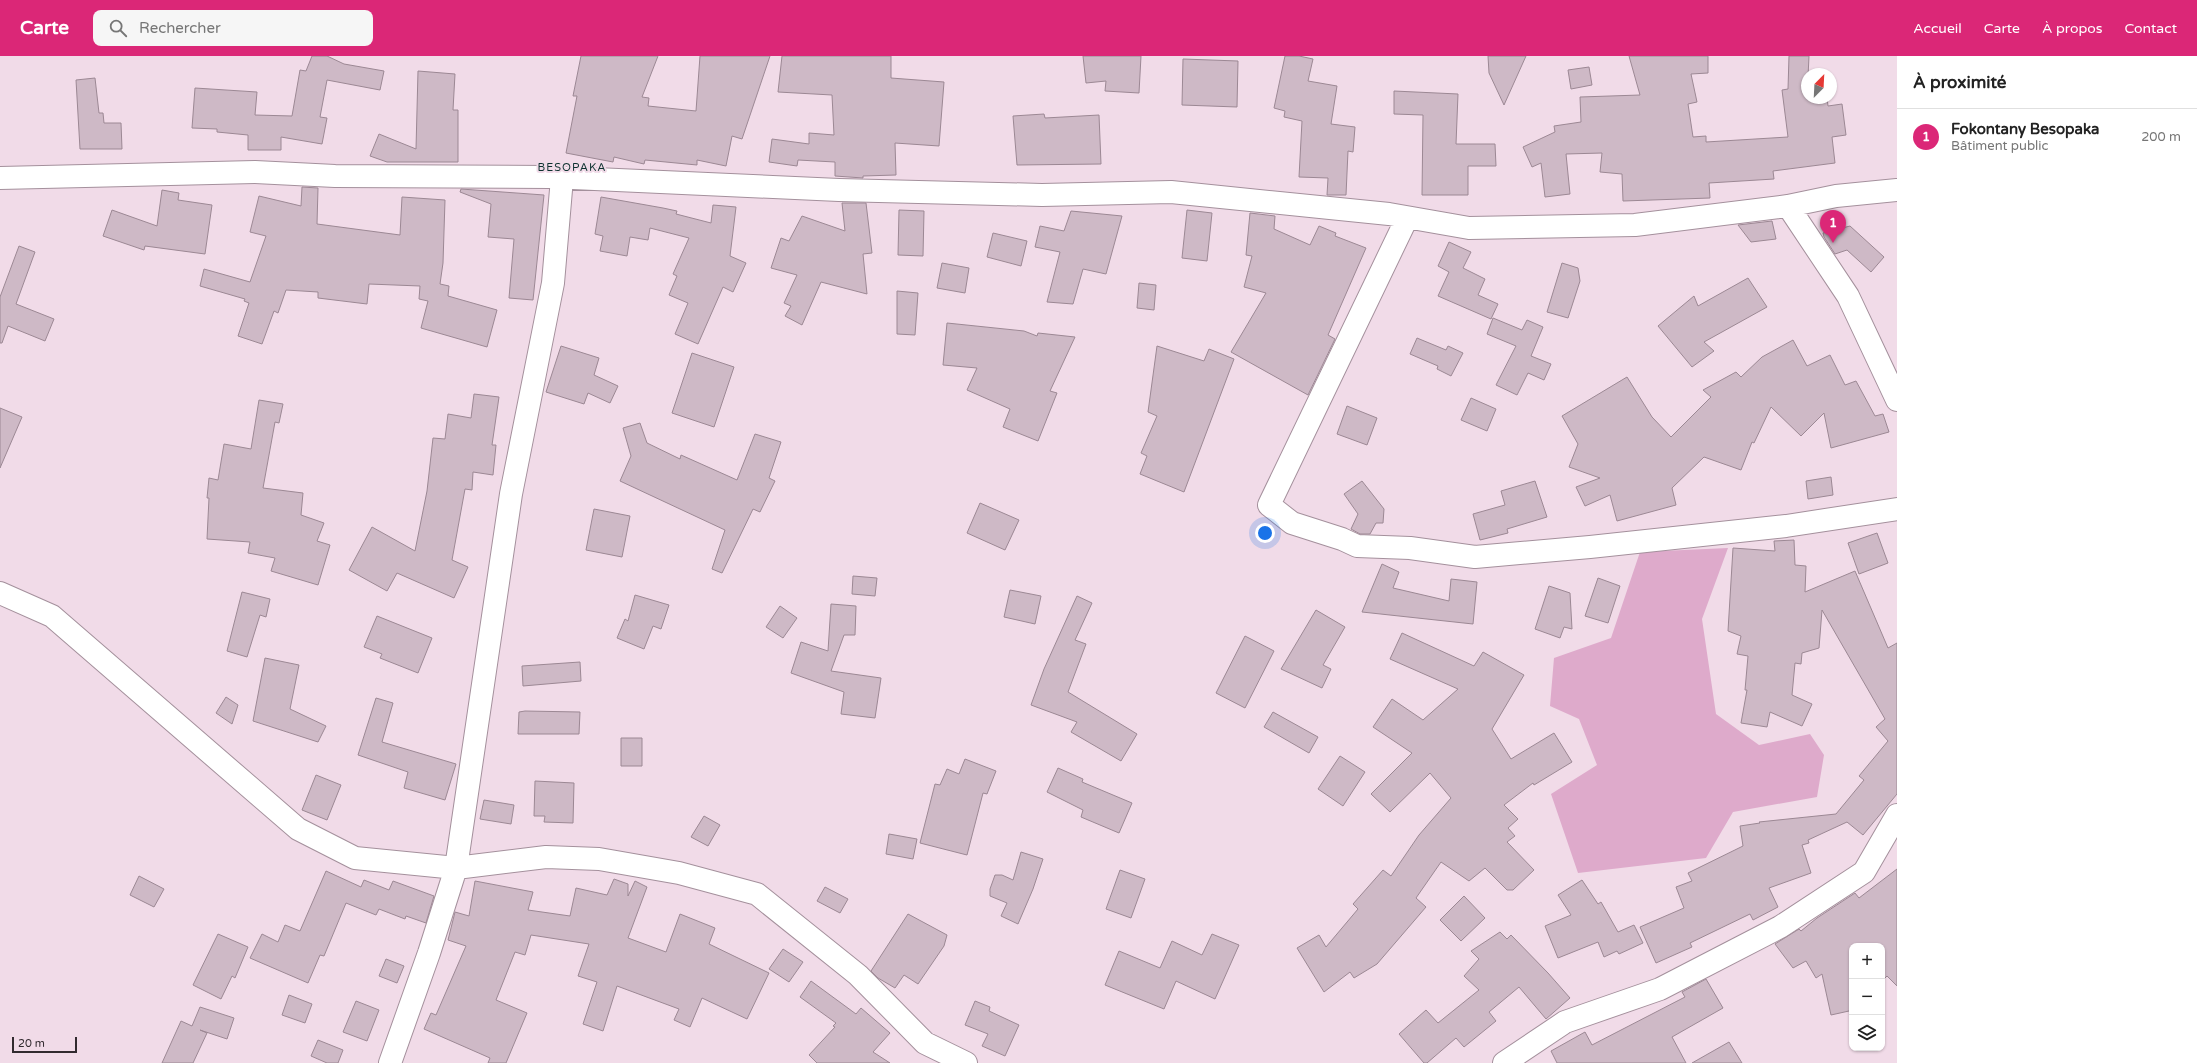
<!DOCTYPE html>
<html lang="fr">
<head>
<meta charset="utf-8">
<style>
	:root { --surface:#fff; --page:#f6f6f6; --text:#222; --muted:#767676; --line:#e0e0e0; --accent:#db2777 }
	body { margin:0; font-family:"Varela Round",sans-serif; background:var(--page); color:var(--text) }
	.controls { position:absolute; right:12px; bottom:12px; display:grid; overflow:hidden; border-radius:8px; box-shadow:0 1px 3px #0004 }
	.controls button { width:36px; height:36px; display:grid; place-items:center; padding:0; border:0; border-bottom:1px solid var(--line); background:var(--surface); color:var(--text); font:20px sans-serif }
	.compass { position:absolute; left:1801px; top:12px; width:36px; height:36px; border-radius:50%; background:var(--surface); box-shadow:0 1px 3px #0004; rotate:24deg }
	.scale { position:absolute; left:12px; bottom:10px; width:65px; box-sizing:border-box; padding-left:4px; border:2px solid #322a2f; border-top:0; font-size:11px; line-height:14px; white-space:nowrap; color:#322a2f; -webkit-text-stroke:3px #f1dbe8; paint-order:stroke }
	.you { position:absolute; left:1265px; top:477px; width:14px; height:14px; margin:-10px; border:3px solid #fff; border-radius:50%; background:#1a73e8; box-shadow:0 0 0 6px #1a73e833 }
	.badge { display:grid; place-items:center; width:26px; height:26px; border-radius:50%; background:var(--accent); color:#fff; font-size:13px; font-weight:700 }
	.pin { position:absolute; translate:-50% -33px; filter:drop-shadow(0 1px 2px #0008) }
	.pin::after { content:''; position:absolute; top:21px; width:14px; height:12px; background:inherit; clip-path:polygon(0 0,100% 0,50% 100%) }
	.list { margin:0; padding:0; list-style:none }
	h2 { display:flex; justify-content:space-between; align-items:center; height:52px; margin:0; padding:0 16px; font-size:17px }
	h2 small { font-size:13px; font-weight:400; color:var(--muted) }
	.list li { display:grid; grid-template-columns:26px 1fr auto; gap:12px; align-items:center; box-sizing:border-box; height:56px; padding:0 16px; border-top:1px solid var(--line) }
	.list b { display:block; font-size:15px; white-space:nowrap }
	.list p { margin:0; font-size:13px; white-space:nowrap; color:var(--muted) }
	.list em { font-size:13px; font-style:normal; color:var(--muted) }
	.icon { flex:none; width:22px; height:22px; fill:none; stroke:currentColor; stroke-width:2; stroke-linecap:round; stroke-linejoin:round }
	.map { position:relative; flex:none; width:1897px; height:1007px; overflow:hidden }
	header { display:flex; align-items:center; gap:24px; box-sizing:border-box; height:56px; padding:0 20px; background:var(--accent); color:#fff }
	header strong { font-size:19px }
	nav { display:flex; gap:22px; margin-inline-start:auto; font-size:14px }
	.search { width:280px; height:36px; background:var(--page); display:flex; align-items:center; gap:10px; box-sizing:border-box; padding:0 14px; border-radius:8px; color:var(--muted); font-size:15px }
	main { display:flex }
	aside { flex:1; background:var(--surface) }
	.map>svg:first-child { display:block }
</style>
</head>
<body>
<header>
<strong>Carte</strong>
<div class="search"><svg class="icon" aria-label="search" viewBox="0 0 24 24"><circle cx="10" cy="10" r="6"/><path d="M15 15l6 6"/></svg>Rechercher</div>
<nav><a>Accueil</a><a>Carte</a><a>À propos</a><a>Contact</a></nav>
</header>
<main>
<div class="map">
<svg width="1897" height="1007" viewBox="0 0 1897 1007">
	<rect width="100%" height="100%" fill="#f1dbe8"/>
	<!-- green -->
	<path fill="#deaacb" d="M1728 492 1702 563 1716 658 1759 689 1810 678 1824 699 1817 741 1733 756 1706 802 1578 817 1551 738 1597 709 1579 663 1550 650 1554 602 1611 582 1640 496Z"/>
	<!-- building -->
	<path fill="#ceb9c6" stroke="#9c8894" d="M312 0H327L344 8 384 15 380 34 327 24 320 61 327 62 322 88 281 81V94H248V79L217 76V73L192 72 195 32 257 36 255 59 292 60 300 14 306 15Z
		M581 0H658L642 41 649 42 648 50 696 55 700 0H770L742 83 732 80 726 110 697 104V109L645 104 644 108 614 101 613 106 566 97 577 40H573Z
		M782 0H891V22L944 26 939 90 895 87 896 119 863 120V122L835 120V106L798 104 797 110 769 106 772 83 809 88V77L834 79 832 39 778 36Z
		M1083 0H1141L1139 37 1105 35 1106 25 1086 27Z
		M1285 0H1299L1313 3 1308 25 1337 30 1331 68 1355 71 1353 96 1348 95 1346 139H1327L1328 122 1299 121 1302 65 1284 61 1285 55 1274 52Z
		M1488 0H1526L1504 49 1489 17Z
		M1629 0H1708V17L1691 18 1697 46 1688 48 1693 81 1706 80V86L1788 81 1782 34 1788 33 1789 0H1809L1807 42H1827L1828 50 1842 48 1846 79 1832 81 1835 107 1773 115 1774 123 1709 127 1710 142 1623 145 1622 118 1600 116 1602 97 1566 98 1570 138 1545 141 1541 107 1532 111 1523 91 1555 76 1554 70 1581 66 1580 41 1640 39Z
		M1183 3 1238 5 1237 51 1182 49Z
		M1589 11 1592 29 1571 33 1568 14Z
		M418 15 455 18 453 54H458V106H387L370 100 379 78 416 93Z
		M95 22 99 57H103L104 67H121L122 93H80L76 24Z
		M1394 35 1458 38 1456 88H1495L1496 110H1468V139H1422L1423 59 1394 58Z
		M1044 58 1045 62 1099 59 1101 108 1017 109 1013 60Z
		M302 131 318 132 317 168 400 179 402 141 445 144 443 207 440 228 449 230 448 240 497 254 487 291 421 272 428 245 419 243 420 230 369 228 367 248 318 242V236L286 234 278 257 274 255 262 288 238 280 249 247 244 245 245 243 200 230 204 213 250 226 266 180 250 176 259 140 301 150Z
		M461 133 544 139 533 244 509 242 514 183 488 181 491 148 460 136Z
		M162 134 179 137 178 144 212 149 205 198 145 190 144 194 103 180 112 154 157 170Z
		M601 141 663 152 677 155 676 158 711 167 713 149 736 151 730 200 746 207 733 236 723 231 698 288 675 278 688 247 669 239 677 220 673 218 689 182 650 172 648 184 630 181 627 200 600 195 603 180 595 178Z
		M842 147H866L872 197 863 198 867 238 821 226 802 269 785 260 791 250 784 247 797 219 771 212 781 182 789 185 802 160 845 175Z
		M899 154 924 155 923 200 898 199Z
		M1187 154 1212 157 1207 205 1182 202Z
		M1071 155 1122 160 1106 218 1083 213 1073 248 1047 246 1060 196 1035 191 1040 170 1064 175Z
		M1250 157 1275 160 1274 173 1310 189 1319 170 1336 177 1335 180 1366 192 1328 279 1335 283 1308 339 1231 296 1266 237 1244 231 1252 200 1246 199Z
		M1772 165 1776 183 1751 186 1738 169Z
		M1850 170 1884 201 1871 216 1847 194 1835 198 1824 181 1823 177Z
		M993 177 1027 185 1021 210 987 201Z
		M1449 186 1471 196 1463 212 1485 223 1478 239 1498 248 1491 263 1438 240 1449 216 1438 210Z
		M19 190 35 196 16 248 54 263 45 285 8 270 2 287H0V241Z
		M942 207 969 212 965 237 937 232Z
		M1562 207 1578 212 1580 225 1568 262 1547 256Z
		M1748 222 1767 251 1704 286 1714 295 1692 311 1658 270 1694 240 1698 250Z
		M1139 227 1156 229 1154 254 1137 252Z
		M897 235 918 237 915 279 897 278Z
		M1493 262 1522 274 1527 264 1543 271 1531 300 1551 308 1544 324 1528 317 1517 339 1496 329 1516 290 1487 278Z
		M947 267 1024 275 1037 280 1038 277 1075 281 1050 335 1057 337 1038 385 1003 371 1010 353 967 334 977 312 943 309Z
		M1417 282 1446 294 1448 290 1463 297 1451 320 1437 313 1438 310 1410 298Z
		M1793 284 1807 310 1830 299 1845 329 1856 325 1875 360 1883 358 1889 376 1831 392 1824 357 1801 380 1771 351 1754 387 1752 386 1741 414 1704 401 1672 432 1676 449 1617 465 1610 439 1585 450 1576 431 1600 422 1569 411 1578 388 1562 360 1627 321 1652 361 1671 381 1711 341 1703 334 1736 316 1741 321 1762 301Z
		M561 290 599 302 594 319 618 330 610 347 588 337 584 348 546 336Z
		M1157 290 1204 305 1209 293 1234 303 1184 436 1140 418 1147 400 1141 397 1157 360 1148 356Z
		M692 297 734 311 714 371 672 357Z
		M474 338 499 341 492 389H496L493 419 473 416 472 434 465 433 452 504 468 511 454 542 397 517 387 535 349 514 372 471 415 495 427 435 433 382 445 383 448 358 471 362Z
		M1471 342 1496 353 1487 375 1461 364Z
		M259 344 283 348 279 367 275 366 263 432 303 437 301 459 324 467 317 485 330 489 318 529 271 515 275 502 248 497 250 486 207 483 209 442H207L209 422 218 424 224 388 251 393Z
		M1347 350 1377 362 1367 389 1337 378Z
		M0 352 22 361 0 412Z
		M640 367 647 387 680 403 681 399 737 424 755 378 781 386 769 422 775 425 760 456 753 453 722 517 712 513 725 474 620 425 631 400 623 372Z
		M1831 421 1833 439 1808 443 1806 425Z
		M1362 425 1384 453 1383 467H1376L1370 478H1360L1351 473 1358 458 1344 438Z
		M1535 425 1547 461 1507 473 1508 477 1480 484 1473 458 1505 449 1501 435Z
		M980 447 1019 464 1005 494 967 477Z
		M594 453 630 460 622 501 586 494Z
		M1877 477 1888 507 1859 518 1848 487Z
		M1794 484 1795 509 1806 510 1805 536 1855 515 1888 592 1897 587V738L1863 779 1847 766 1808 784 1809 787 1802 789 1811 817 1769 832 1778 851 1753 864 1750 858 1690 887 1692 891 1656 907 1640 871 1684 852 1676 831 1692 825 1688 817 1743 790 1740 770 1760 767 1759 766 1836 758 1864 724 1859 720 1888 685 1876 671 1885 663 1822 554 1819 592 1802 597 1801 608 1795 607 1792 639 1812 648 1802 670 1770 656 1767 671 1741 667 1747 634H1745L1748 600 1737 598 1741 580 1728 575 1733 492 1775 495 1774 485Z
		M1382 508 1399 516 1393 532 1449 545 1451 523 1477 526 1473 568 1362 556Z
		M853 520 877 522 875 540 852 538Z
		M1598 522 1620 530 1608 567 1585 560Z
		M1549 530 1570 537 1572 573 1564 571 1560 582 1535 573Z
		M1010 534 1041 540 1035 568 1004 561Z
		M242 536 270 543 266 561 260 559 247 601 227 595Z
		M635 539 669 549 661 573 653 570 644 593 617 582 625 563 628 565Z
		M1077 540 1092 547 1075 584 1086 588 1068 636 1137 678 1121 705 1071 676 1077 666 1031 649 1044 613Z
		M831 548 856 550 855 579H844L831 615 881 622 875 662 841 658 844 636 791 617 801 586 828 595Z
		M780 550 797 562 783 582 766 571Z
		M1316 554 1345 571 1323 609 1331 613 1322 632 1281 613Z
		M377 560 432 582 418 617 380 602 382 598 364 591Z
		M1402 577 1474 610 1483 596 1524 619 1492 673 1511 703 1554 677 1572 706 1534 729 1533 727 1504 749 1518 763 1508 772 1515 780 1507 786 1534 814 1513 834H1507L1485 812 1469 825 1441 806 1416 842 1426 851 1377 908 1354 922 1350 916 1324 936 1297 892 1319 879 1326 891 1358 853 1353 848 1383 814 1391 820 1419 779 1451 742 1430 717 1390 756 1371 738 1412 697 1373 671 1392 643 1423 664 1458 633 1390 603Z
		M1245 580 1274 595 1245 652 1216 637Z
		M265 602 299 609 290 653 326 670 318 686 253 665Z
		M580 606 581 625 523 630 522 610Z
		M226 641 238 649 232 668 216 657Z
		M376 642 393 647 382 686 456 708 445 744 404 732 408 716 358 699Z
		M525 655 580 656 579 678H518L519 656Z
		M1273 656 1318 681 1309 697 1264 671Z
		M621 682H642V710H621Z
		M1340 700 1365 716 1343 750 1318 733Z
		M965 703 996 715 987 738 983 737 967 799 920 787 935 728 940 729 947 713 959 718Z
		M1058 712 1083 723 1082 726 1132 747 1119 777 1081 761 1083 754 1047 736Z
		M316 719 341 729 327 764 302 754Z
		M535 725 574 727 573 767 544 766 545 760H534Z
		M484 744 514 749 511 768 480 763Z
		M704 760 720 769 708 790 691 781Z
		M889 778 917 783 913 803 886 798Z
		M1021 796 1043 803 1033 833 1018 868 1001 860 1007 847 990 840V833L995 819H1002L1013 824Z
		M1897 813V930L1887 920 1882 925V890H1852V952L1849 955 1831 959 1822 918 1816 922 1806 905 1793 912 1775 888 1799 873 1801 875 1817 862 1855 837 1859 842Z
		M1120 814 1145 823 1131 862 1106 853Z
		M326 815 361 831 364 824 389 834 393 825 434 840 426 867 406 860 405 863 379 853 376 859 346 847 324 900 320 899 308 927 250 902 262 878 278 886 285 869 300 875Z
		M139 820 164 833 154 851 130 839Z
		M614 823 628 828V840L635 825 647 831 628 882 666 896 680 858 715 872 709 888 769 917 747 963 702 942 690 971 674 964 679 953 617 930 603 975 583 968 597 926 578 920 589 888 531 879 525 899 515 896 496 944 527 957 506 1007H488L490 1002 424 973 431 957 436 959 466 890 448 884 455 856 469 860 475 825 533 836 528 854 570 860 576 832 607 839Z
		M1582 824 1598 848 1601 846 1618 876 1634 869 1643 887 1619 898 1617 895 1604 901 1598 886 1558 902 1545 870 1571 859 1558 839Z
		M825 831 848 843 840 857 817 845Z
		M1464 840 1485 862 1461 885 1440 864Z
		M908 858 947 879 944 890 918 928 904 919 895 932 878 922 871 915Z
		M1500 876 1507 883 1511 879 1548 917 1570 942 1546 963 1519 931 1489 956 1496 965 1464 991 1456 982 1427 1007H1424L1399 978 1426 954 1438 967 1479 934 1464 920 1479 903 1471 895Z
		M218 878 248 891 235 922 232 920 221 943 193 929Z
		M1212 878 1239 889 1215 943 1176 925 1164 953 1105 929 1119 895 1160 912 1172 885 1202 899Z
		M783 893 803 906 789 926 769 913Z
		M386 903 404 910 397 927 379 920Z
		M1706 923 1723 952 1672 981 1686 1007H1557L1551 995 1585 976 1592 989 1685 941 1682 936Z
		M811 925 856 958 861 952 890 977 873 996 890 1007H817L809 999 835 971 833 970 836 967 800 941Z
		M289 939 312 948 305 967 282 959Z
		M356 945 379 954 367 985 343 976Z
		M975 945 990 951 989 955 1019 969 1005 1000 982 990 988 978 965 969Z
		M200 951 234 962 227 983 200 974 207 977 193 1007H162L181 965 192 970Z
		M318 984 343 994 338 1007H327L311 1000Z
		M1729 986 1742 1007H1692Z"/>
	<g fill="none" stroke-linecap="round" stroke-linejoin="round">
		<defs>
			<path id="minor" d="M0 122 255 116 335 120 551 121 839 134 1042 139 1171 136 1389 158 1469 172 1635 169 1788 150 1836 140 1897 134
				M1788 150 1848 240 1897 344
				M1407 162 1269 449 1292 467 1342 483 1357 490 1410 492 1475 501 1590 491 1786 470 1897 453
				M0 537 52 560 298 773 355 802 456 812 546 801 599 803 679 817 757 838 858 919 925 987 966 1007
				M390 1007 429 897 456 812 511 438 553 227 562 122
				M1504 1007 1565 966 1660 933 1780 871 1864 816 1897 759"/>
		</defs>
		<!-- minor casing -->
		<use href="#minor" stroke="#a4909c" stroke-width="24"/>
		<!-- minor -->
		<use href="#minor" stroke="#fff" stroke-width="22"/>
	</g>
	<g text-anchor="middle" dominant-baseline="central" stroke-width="4" stroke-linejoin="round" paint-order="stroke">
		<!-- neighbourhood labels -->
		<g font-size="11" letter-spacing="1" fill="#0d312f" stroke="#f1dbe8">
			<text x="572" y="111">BESOPAKA</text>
		</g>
	</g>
</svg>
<div class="controls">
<button>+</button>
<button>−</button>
<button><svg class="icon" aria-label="layers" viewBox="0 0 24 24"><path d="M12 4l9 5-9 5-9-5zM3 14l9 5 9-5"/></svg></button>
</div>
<svg class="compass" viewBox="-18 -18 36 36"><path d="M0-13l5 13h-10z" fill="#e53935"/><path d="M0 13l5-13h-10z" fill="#767676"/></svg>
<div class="scale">20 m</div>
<div class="you"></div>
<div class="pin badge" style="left:1833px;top:187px">1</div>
</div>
<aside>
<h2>À proximité<small></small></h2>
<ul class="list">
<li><span class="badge">1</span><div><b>Fokontany Besopaka</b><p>Bâtiment public</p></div><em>200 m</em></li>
</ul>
</aside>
</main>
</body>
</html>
